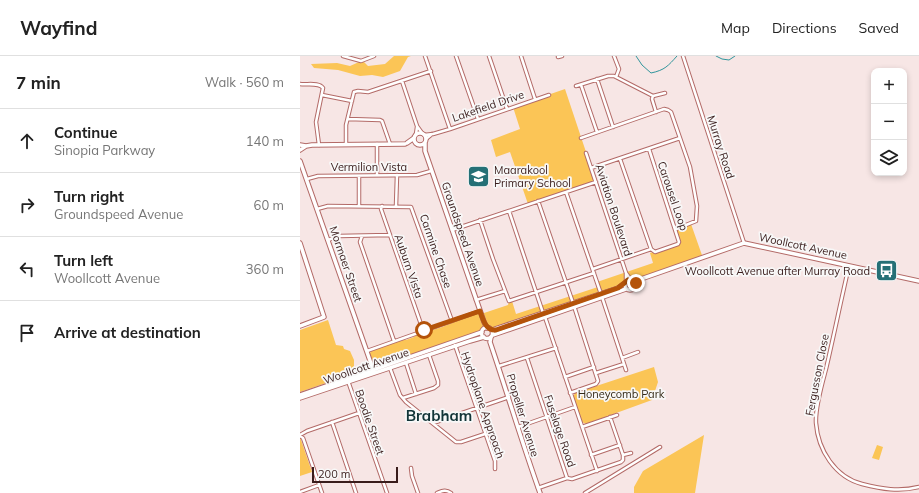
<!DOCTYPE html>
<html lang="en">
<head>
<meta charset="utf-8">
<style>
	:root { --surface:#fff; --page:#f6f6f6; --text:#222; --muted:#767676; --line:#e0e0e0 }
	body { margin:0; font-family:Mulish,sans-serif; background:var(--page); color:var(--text) }
	.controls { position:absolute; right:12px; top:12px; display:grid; overflow:hidden; border-radius:8px; box-shadow:0 2px 6px #0003 }
	.controls button { width:36px; height:36px; display:grid; place-items:center; padding:0; border:0; border-bottom:1px solid var(--line); background:var(--surface); color:var(--text); font:20px sans-serif }
	.scale { position:absolute; left:12px; bottom:10px; width:86px; box-sizing:border-box; padding-left:4px; border:2px solid #391c1b; border-top:0; font-size:11px; line-height:14px; white-space:nowrap; color:#391c1b; -webkit-text-stroke:3px #f8f8f8; paint-order:stroke }
	.stop { position:absolute; width:12px; height:12px; margin:-9px; border:3px solid #b45309; border-radius:50%; background:#fff }
	.stop.end { background:#b45309; border-color:#fff; box-shadow:0 1px 4px #0008 }
	.list { margin:0; padding:0; list-style:none }
	h2 { display:flex; justify-content:space-between; align-items:center; height:52px; margin:0; padding:0 16px; font-size:17px }
	h2 small { font-size:13px; font-weight:400; color:var(--muted) }
	.list li { display:grid; grid-template-columns:26px 1fr auto; gap:12px; align-items:center; box-sizing:border-box; height:64px; padding:0 16px; border-top:1px solid var(--line) }
	.list b { display:block; font-size:15px; white-space:nowrap }
	.list p { margin:0; font-size:13px; white-space:nowrap; color:var(--muted) }
	.list em { font-size:13px; font-style:normal; color:var(--muted) }
	.icon { flex:none; width:22px; height:22px; fill:none; stroke:currentColor; stroke-width:2; stroke-linecap:round; stroke-linejoin:round }
	.map { position:relative; flex:none; width:619px; height:437px; overflow:hidden }
	header { display:flex; align-items:center; gap:24px; box-sizing:border-box; height:56px; padding:0 20px; background:var(--surface); border-bottom:1px solid var(--line) }
	header strong { font-size:19px }
	nav { display:flex; gap:22px; margin-inline-start:auto; font-size:14px }
	main { display:flex }
	aside { flex:1; background:var(--surface) }
	.map>svg:first-child { display:block }
</style>
</head>
<body>
<header>
<strong>Wayfind</strong>
<nav><a>Map</a><a>Directions</a><a>Saved</a></nav>
</header>
<main>
<aside>
<h2>7 min<small>Walk · 560 m</small></h2>
<ul class="list">
<li><svg class="icon" aria-label="ahead" viewBox="0 0 24 24"><path d="M12 20V5M6 11l6-6 6 6"/></svg><div><b>Continue</b><p>Sinopia Parkway</p></div><em>140 m</em></li>
<li><svg class="icon" aria-label="right" viewBox="0 0 24 24"><path d="M7 20v-9h11M14 6l5 5-5 5"/></svg><div><b>Turn right</b><p>Groundspeed Avenue</p></div><em>60 m</em></li>
<li><svg class="icon" aria-label="left" viewBox="0 0 24 24"><path d="M17 20v-9H6M10 6l-5 5 5 5"/></svg><div><b>Turn left</b><p>Woollcott Avenue</p></div><em>360 m</em></li>
<li><svg class="icon" aria-label="arrive" viewBox="0 0 24 24"><path d="M6 21V4h12l-3 4 3 4H6"/></svg><div><b>Arrive at destination</b></div></li>
</ul>
</aside>
<div class="map">
<svg width="619" height="437" viewBox="0 0 619 437">
	<rect width="100%" height="100%" fill="#f7e6e5"/>
	<!-- green -->
	<path fill="#fbc556" d="M94 0H111L108 1 100 15 83 21 72 19 60 20 38 14 14 12 11 8 37 7 50 10 59 6H64L68 10 85 8Z
		M265 33 296 126 228 148 210 96 196 101 191 84 220 73 213 51Z
		M391 168 403 202 341 223 328 224 319 232 191 273 187 272 184 273 182 276 78 311 74 310 69 299 71 295 104 283 106 284 114 281 115 279 142 271 180 255 181 258 208 249 209 245H212L216 258 298 231 297 226 353 207 350 197 378 188V187L376 173Z
		M28 264 36 289 43 290 44 293 50 295 54 304V310L51 313 44 314 46 320 0 336V274Z
		M354 311 358 326 352 344 286 368 282 366 273 341 275 337Z
		M404 379 395 437H334V431L343 415Z
		M0 381 12 416 0 420Z
		M577 389 583 391 579 404 572 402Z"/>
	<g fill="none" stroke-linecap="round" stroke-linejoin="round">
		<!-- stream -->
		<path stroke="#31959c" stroke-width="1" d="M336 0 342 9 351 17C365 14 368 10 377 0
			M416 0 422 3 429 4 435 0"/>
		<defs>
			<path id="minor" d="M43 0 61 5 74 0
				M125 0 150 73
				M156 0 178 63
				M189 0 207 53
				M221 0 235 43
				M314 0 319 13 316 21
				M383 0 444 187
				M258 1 262 0
				M297 23 313 71
				M102 25 117 70 122 77
				M0 28C7 29 19 26 23 32L16 66 19 89
				M281 29 297 76
				M276 30 308 20H314L353 40
				M22 39 52 45
				M356 56 352 43 353 40 365 37
				M48 63 80 64 82 65 90 88
				M116 78 117 71
				M124 79 133 78 150 73 249 39
				M281 82 364 53 368 54 371 56 390 111 397 150 396 165 376 173
				M126 83 132 78
				M46 88V69L54 36 58 35 68 36 131 15
				M77 88V119
				M286 97 326 217 331 224
				M320 103 351 193 355 196 378 188 379 186 349 93
				M291 112 380 82
				M59 120V150
				M7 123 18 120 117 119 131 115
				M266 136 301 238
				M238 145 273 247
				M82 150 81 153 123 274
				M96 150 97 119
				M17 153 28 150 111 151 152 265
				M209 155 243 257
				M180 164 193 203 209 245 294 217
				M152 174 296 126
				M62 180 60 186 94 285
				M28 184 39 180 90 179
				M549 210C541 244 534 279 526 313 522 328 515 352 516 367 518 394 535 421 562 428 582 433 599 436 619 431
				M293 213 351 193
				M326 226V217
				M302 241 326 314
				M176 244 205 235
				M245 261 297 415
				M155 289 195 405V413
				M67 295 180 255
				M227 302 267 422 272 423 321 406 323 404V399L310 361
				M322 302 338 296
				M106 307 116 338
				M199 310 256 292
				M90 312 100 339 106 346 156 386H161L185 378
				M296 317 324 308
				M265 321 294 311
				M48 325 87 437
				M270 337 296 328 298 325 274 250
				M103 342 134 332 138 329V325L129 299
				M32 366 56 437
				M133 367 209 341
				M218 371 275 351
				M282 371 317 359
				M0 379 7 375 59 357
				M0 380 3 382 22 437
				M291 399 320 389
				M323 399 331 397
				M111 412 112 420 118 437
				M238 432 267 422
				M0 436 19 429
				M137 437C142 435 146 433 151 437
				M285 437 360 391"/>
			<path id="tertiary" d="M114 83a6 6 0 1 1 12 0a6 6 0 1 1-12 0Z
				M107 87 114 82
				M125 87V95L184 266 187 272
				M0 89 6 90
				M0 94 6 90 12 89 105 88
				M0 105 74 316
				M0 187 24 261 0 270
				M333 225 341 223 444 187 619 225
				M335 229 340 224
				M191 281 190 286C207 336 222 387 240 437"/>
			<path id="secondary" d="M325 229a5 5 0 1 1 10 0a5 5 0 1 1-10 0Z
				M181.5 277a5.5 5.5 0 1 1 11 0a5.5 5.5 0 1 1-11 0Z
				M192 274 318 232 325 227
				M193 279 326 233
				M0 339 182 276
				M0 342 170 285 184 281"/>
		</defs>
		<!-- minor casing -->
		<use href="#minor" stroke="#b36a67" stroke-width="4.5"/>
		<!-- tertiary casing -->
		<use href="#tertiary" stroke="#b36a67" stroke-width="5.5"/>
		<!-- secondary casing -->
		<use href="#secondary" stroke="#b36a67" stroke-width="5.5"/>
		<!-- minor -->
		<use href="#minor" stroke="#fff" stroke-width="2.5"/>
		<!-- tertiary -->
		<use href="#tertiary" stroke="#fff" stroke-width="3.5"/>
		<!-- secondary -->
		<use href="#secondary" stroke="#fff" stroke-width="3.5"/>
	</g>
	<g fill="none" stroke-linecap="round" stroke-linejoin="round">
		<!-- route -->
		<path stroke="#b45309" stroke-width="5" d="M124 274 180 255C183 264 186 275 196 274L318 232 328 224 333 225 335 229 336 227"/>
	</g>
	<!-- icons -->
	<defs>
		<symbol id="school-square" viewBox="-11 -11 22 22"><rect x="-9" y="-9" width="18" height="18" rx="4" fill="#257076" stroke="#f8f8f8"/><path d="M0-5L7-2L0 1L-7-2ZM-4 1L0 2.5L4 1V4Q0 6-4 4Z" fill="#fff"/></symbol>
		<symbol id="bus-square" viewBox="-11 -11 22 22"><rect x="-9" y="-9" width="18" height="18" rx="4" fill="#257076" stroke="#f8f8f8"/><path d="M-5-6H5V4H4V6H2V4H-2V6H-4V4H-5ZM-3.5-4V0h7V-4ZM-3.5 1.2v1.5H-2V1.2ZM2 1.2v1.5H3.5V1.2Z" fill="#fff"/></symbol>
	</defs>
	<g fill-rule="evenodd">
		<use href="#school-square" x="166" y="108" width="25" height="25"/>
		<use href="#bus-square" x="574" y="202" width="25" height="25"/>
	</g>
	<g text-anchor="middle" dominant-baseline="central" stroke-width="3.5" stroke-linejoin="round" paint-order="stroke">
		<!-- street labels -->
		<g font-size="11" fill="#391c1b" stroke="#f8f8f8">
			<text transform="translate(188 50) rotate(-19)">Lakefield Drive</text>
			<text transform="translate(421 91) rotate(72)">Murray Road</text>
			<text x="69" y="111">Vermilion Vista</text>
			<text transform="translate(373 140) rotate(71)">Carousel Loop</text>
			<text transform="translate(314 154) rotate(72)">Aviation Boulevard</text>
			<text transform="translate(163 178) rotate(71)">Groundspeed Avenue</text>
			<text transform="translate(503 190) rotate(12)">Woollcott Avenue</text>
			<text transform="translate(136 195) rotate(71)">Carmine Chase</text>
			<text transform="translate(46 208) rotate(71)">Mormaer Street</text>
			<text transform="translate(109 210) rotate(71)">Auburn Vista</text>
			<text transform="translate(66 310) rotate(-19)">Woollcott Avenue</text>
			<text transform="translate(517 319) rotate(-79)">Fergusson Close</text>
			<text transform="translate(183 349) rotate(71)">Hydroplane Approach</text>
			<text transform="translate(223 359) rotate(73)">Propeller Avenue</text>
			<text transform="translate(70 366) rotate(71)">Boodie Street</text>
			<text transform="translate(260 375) rotate(71)">Fuselage Road</text>
		</g>
		<!-- poi labels -->
		<g font-size="11" fill="#391c1b" stroke="#f8f8f8" text-anchor="start">
			<text x="194" y="114">Maarakool<tspan x="194" dy="13">Primary School</tspan></text>
			<text x="570" y="215" text-anchor="end">Woollcott Avenue after Murray Road</text>
		</g>
		<!-- park labels -->
		<g font-size="11" fill="#352a16" stroke="#f8f8f8">
			<text x="321" y="338">Honeycomb Park</text>
		</g>
		<!-- district labels -->
		<g font-size="15" font-weight="bold" fill="#133538" stroke="#f8f8f8">
			<text x="139" y="359">Brabham</text>
		</g>
	</g>
</svg>
<div class="controls">
<button>+</button>
<button>−</button>
<button><svg class="icon" aria-label="layers" viewBox="0 0 24 24"><path d="M12 4l9 5-9 5-9-5zM3 14l9 5 9-5"/></svg></button>
</div>
<div class="scale">200 m</div>
<div class="stop" style="left:124px;top:274px"></div>
<div class="stop end" style="left:336px;top:227px"></div>
</div>
</main>
</body>
</html>
